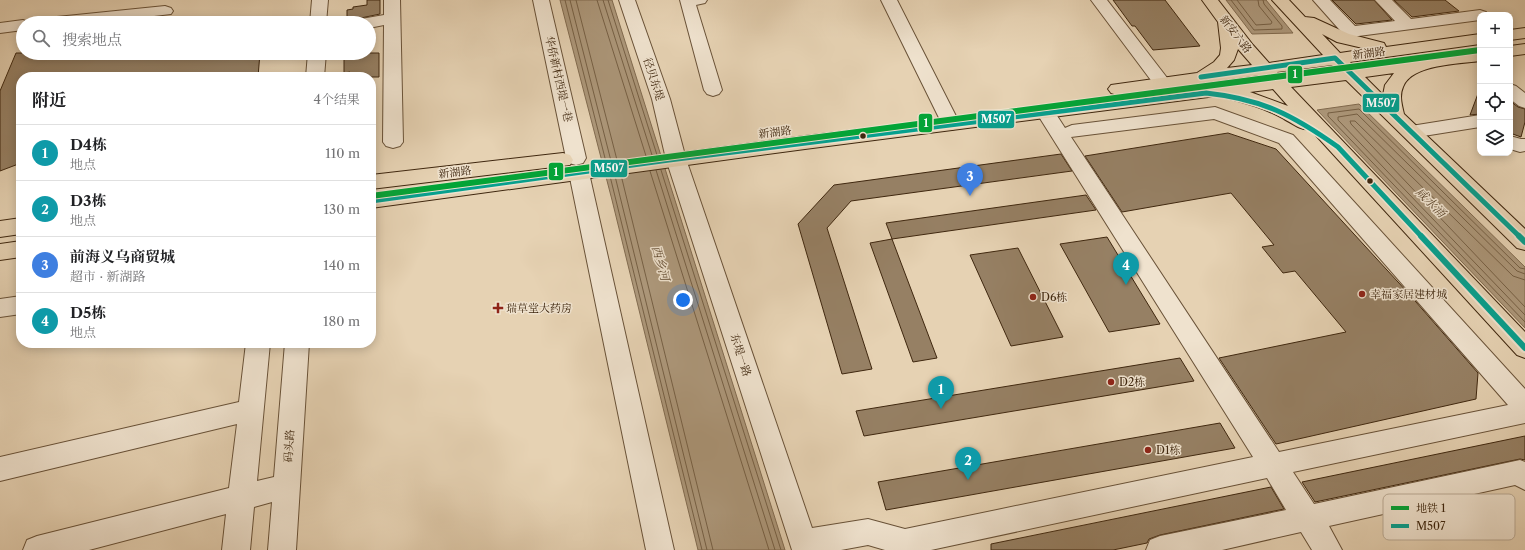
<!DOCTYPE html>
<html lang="zh">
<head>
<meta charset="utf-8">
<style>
	:root { --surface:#fff; --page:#f2f2f2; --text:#202124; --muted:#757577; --line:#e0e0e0; --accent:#8f2418 }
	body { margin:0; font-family:"Libre Caslon Text","Noto Serif SC",serif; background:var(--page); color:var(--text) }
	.controls { position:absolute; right:12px; top:12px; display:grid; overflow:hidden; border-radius:8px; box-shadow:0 2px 10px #0003 }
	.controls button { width:36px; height:36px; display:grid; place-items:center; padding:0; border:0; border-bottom:1px solid var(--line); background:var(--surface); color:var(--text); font:20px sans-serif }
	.you { position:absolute; left:683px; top:300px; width:14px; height:14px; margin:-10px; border:3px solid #fff; border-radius:50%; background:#1a73e8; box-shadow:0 0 0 6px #1a73e833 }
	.badge { display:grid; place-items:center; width:26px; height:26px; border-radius:50%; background:var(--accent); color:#fff; font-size:13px; font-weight:700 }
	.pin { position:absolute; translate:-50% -33px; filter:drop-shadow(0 1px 2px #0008) }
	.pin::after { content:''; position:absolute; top:21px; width:14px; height:12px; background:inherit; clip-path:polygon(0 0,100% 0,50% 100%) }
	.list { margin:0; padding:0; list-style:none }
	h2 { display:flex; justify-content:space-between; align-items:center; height:52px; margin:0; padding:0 16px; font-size:17px }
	h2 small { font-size:13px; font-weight:400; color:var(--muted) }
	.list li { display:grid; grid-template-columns:26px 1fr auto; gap:12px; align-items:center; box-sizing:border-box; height:56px; padding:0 16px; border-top:1px solid var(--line) }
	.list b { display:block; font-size:15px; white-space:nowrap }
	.list p { margin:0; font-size:13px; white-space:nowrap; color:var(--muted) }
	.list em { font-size:13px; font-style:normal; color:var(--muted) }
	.icon { flex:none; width:22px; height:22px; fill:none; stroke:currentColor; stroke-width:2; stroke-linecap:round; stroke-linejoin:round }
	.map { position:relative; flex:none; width:1525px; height:550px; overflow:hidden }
	.search { position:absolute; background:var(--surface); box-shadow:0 2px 10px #0003; left:16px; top:16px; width:360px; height:44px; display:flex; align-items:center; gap:10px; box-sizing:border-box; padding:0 14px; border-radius:22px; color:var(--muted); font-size:15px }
	.panel { position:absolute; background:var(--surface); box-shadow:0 2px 10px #0003; left:16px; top:72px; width:360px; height:276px; border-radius:16px }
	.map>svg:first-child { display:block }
</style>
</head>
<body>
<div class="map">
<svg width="1525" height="550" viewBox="0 0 1525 550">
	<rect width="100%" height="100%" fill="#e6d2b3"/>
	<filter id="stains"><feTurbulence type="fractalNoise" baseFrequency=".005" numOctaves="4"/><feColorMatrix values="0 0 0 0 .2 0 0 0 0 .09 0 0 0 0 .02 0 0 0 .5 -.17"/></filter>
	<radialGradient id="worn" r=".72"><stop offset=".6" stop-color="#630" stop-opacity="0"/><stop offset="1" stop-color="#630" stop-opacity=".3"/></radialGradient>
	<!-- water -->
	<path fill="#ad987b" stroke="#816b50" d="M560 0H612L785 550H698L612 200Z
		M1226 0H1266L1293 33 1252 34Z
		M1359 104 1525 267V328L1317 110Z"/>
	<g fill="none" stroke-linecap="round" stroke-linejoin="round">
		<!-- shore -->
		<path stroke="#766045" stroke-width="1" d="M565 0 606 162
			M570 0 611 161
			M576 0 617 160
			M597 0 646 156
			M603 0 652 155
			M608 0 657 155
			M1231 0 1254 30 1282 29V26L1264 4 1263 0
			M1237 0 1256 25 1271 24 1272 22 1259 6 1258 0
			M656 170 775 550
			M661 170 781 550
			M650 171 769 550
			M621 175 713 550
			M610 176 702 550
			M615 176 707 550
			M1525 269 1520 268 1359 109 1328 113V116L1525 322
			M1525 274 1517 271 1357 114 1338 117V120L1525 315
			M1525 280 1513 276 1355 121H1350L1351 124 1525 307"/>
	</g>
	<!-- building -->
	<path fill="#968064" stroke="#3f270f" d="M367 0H380V14L361 18 358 23H347V10L353 9V7L367 5Z
		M1113 0H1165L1200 46 1153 50 1135 26H1132Z
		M1332 0H1374L1392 20 1356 24Z
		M1394 0H1445L1459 11 1412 17Z
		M16 53H260L258 77H21V163L0 171V91Z
		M363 53H379V77H350V72L344 73V58L351 57V55Z
		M1479 91H1480V114L1470 115Z
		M1510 101 1518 107 1525 109V122L1521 137 1510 133Z
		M1228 133 1276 149 1409 294 1478 373 1476 399 1276 444 1219 358 1346 332 1295 271 1283 273 1262 247 1274 245 1231 193 1122 212 1085 156Z
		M1061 154 1072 171 851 201 827 228 872 369 842 374 798 224 834 185Z
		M1086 195 1096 210 892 239 886 223Z
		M1107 237 1160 324 1109 332 1060 244Z
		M892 239 937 358 913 362 870 243Z
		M1018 248 1063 337 1011 346 970 255Z
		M1180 358 1194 381 864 436 856 411Z
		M1220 423 1235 448 886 510 878 482Z
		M1525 436V460L1520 459 1315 502 1302 482Z
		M1271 487 1284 509 1160 535 1149 539 1147 543 1113 550H991V544Z"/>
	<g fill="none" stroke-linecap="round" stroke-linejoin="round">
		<defs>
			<path id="minor" d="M312 0H328L326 23H310Z
				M384 0H400L403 142 400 146 393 148 386 146 383 142 384 25 369 28V23H359L361 19 384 15Z
				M533 0H549L586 158 583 163 576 165 569 163 566 158Z
				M619 0H635L670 99 686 159 812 528 868 519 905 529 1253 457 1036 112 1038 108 1045 106 1052 108 1065 128 1072 125 1215 107 1293 135 1525 389V423L1293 472 1314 504 1520 460 1525 462V490L1515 485 1329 526 1342 550H1312L1301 532 1222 550H1146L1150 540 1160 536 1286 510 1267 478 931 550H885L868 545 841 550H792L666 159 652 99ZM1214 119 1279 143 1508 405 1279 452 1071 137Z
				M680 0H707L705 3 696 5 722 90 719 94 713 96 707 94 704 90Z
				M881 0H897L960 124 958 128 951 130 944 128 942 124Z
				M1091 0H1107L1168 79 1171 83 1168 87 1162 89 1156 87Z
				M1313 0H1330L1355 26 1395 21 1375 0H1392L1411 19 1480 10 1486 12 1488 15H1480V20L1351 37 1345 36Z
				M165 6 171 8 173 11 171 14 95 23H39L41 19 47 18Z
				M23 20 30 23H23V30L0 33V23Z
				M308 53H326L324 77H306Z
				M1510 84 1516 86 1525 93V108L1519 106 1510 99Z
				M1480 115V127L1411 138 1404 136 1402 132 1404 128 1411 126Z
				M1510 136 1521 139H1525V151L1520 152 1510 149Z
				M579 166 586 168 589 173 674 550H646L569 173 572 168Z
				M21 296V314L0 317V299Z
				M246 343H270L257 481 274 477 285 343H309L296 550H268L272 502 254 507 250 550H222L226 514 89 550H23L27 540 37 536 229 488 237 424 0 481V457L239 402Z"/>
			<path id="major" d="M1202 0H1218L1253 45 1269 63 1323 55 1272 0H1289L1305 17 1314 18 1349 34 1384 43 1386 47 1480 34V44L1350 62 1355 68 1480 51V61C1460 64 1411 64 1403 87 1399 96 1402 105 1404 114L1525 229V250L1517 248 1346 80 1291 87 1525 332V358L1517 355 1310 129C1301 131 1292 123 1284 119 1265 108 1246 103 1226 98L1224 95 805 149 371 208V194L805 136 1264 79 1260 75 1117 95 1111 93 1108 89 1111 85 1197 73 1214 62 1220 55 1221 48 1218 22ZM1322 34 1337 42 1367 49 1340 53ZM1238 49 1252 65 1227 68 1234 60ZM1332 65 1337 70 1281 77 1277 72ZM1394 73 1385 85 1383 95 1365 77ZM1273 89 1288 106 1250 92Z
				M1525 28V38L1510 40V30Z
				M1525 44V54L1510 56V46Z
				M563 153 570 155 573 160 570 165 371 189V175Z
				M21 218V234L0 237V221Z
				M21 241V257L0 260V244Z"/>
		</defs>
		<!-- minor casing -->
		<use href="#minor" stroke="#695238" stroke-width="2"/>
		<!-- major casing -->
		<use href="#major" stroke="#3f270f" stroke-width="2"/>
		<!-- minor -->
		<use href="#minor" fill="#efe2ce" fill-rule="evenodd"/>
		<!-- major -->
		<use href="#major" fill="#e6d2b3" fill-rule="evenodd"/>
		<defs>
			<path id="bus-1-far1" d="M1201 77 1335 58 1520 237
				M371 201 669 160 1206 93C1262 99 1293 115 1338 147L1422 237"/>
			<path id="bus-1" d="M1421 236 1525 348
				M1519 236 1525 242"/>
		</defs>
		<!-- bus-1-far1 casing -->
		<use href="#bus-1-far1" stroke="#efe2ce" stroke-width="8"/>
		<!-- bus-1 casing -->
		<use href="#bus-1" stroke="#efe2ce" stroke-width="10"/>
		<!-- bus-1-far1 -->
		<use href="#bus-1-far1" stroke="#07a08e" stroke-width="5"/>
		<!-- bus-1 -->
		<use href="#bus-1" stroke="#07a08e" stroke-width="6"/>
		<defs>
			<path id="metro-1" d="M371 196 1480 50"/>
		</defs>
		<!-- metro-1 casing -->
		<use href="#metro-1" stroke="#efe2ce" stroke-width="8"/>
		<!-- metro-1 -->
		<use href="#metro-1" stroke="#03a437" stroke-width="6"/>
	</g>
	<!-- markers -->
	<g fill="#3f270f" stroke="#efe2ce" stroke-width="1.5">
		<circle cx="863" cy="136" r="3.5"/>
		<circle cx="1370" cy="181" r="3.5"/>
	</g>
	<g fill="#8f2418" stroke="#efe2ce" stroke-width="1.5">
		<circle cx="1362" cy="294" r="4"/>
		<circle cx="1033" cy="297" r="4"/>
		<path d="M496 302h4v4h4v4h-4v4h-4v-4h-4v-4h4z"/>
		<circle cx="1111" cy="382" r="4"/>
		<circle cx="1148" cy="450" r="4"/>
	</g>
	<g text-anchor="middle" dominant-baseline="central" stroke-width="3" stroke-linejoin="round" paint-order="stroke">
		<!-- street labels -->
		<g font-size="11" fill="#3f270f" stroke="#efe2ce">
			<text transform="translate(1236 34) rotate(52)">新安六路</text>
			<text transform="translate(1369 53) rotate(-7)">新湖路</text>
			<text transform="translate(559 79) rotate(77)">华侨新村西堤一巷</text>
			<text transform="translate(654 79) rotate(72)">径贝东堤</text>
			<text transform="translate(775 132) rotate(-7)">新湖路</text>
			<text transform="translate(455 172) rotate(-7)">新湖路</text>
			<text transform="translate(741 355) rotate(72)">东堤一路</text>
			<text transform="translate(289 446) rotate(-86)">码头路</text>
		</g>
		<!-- poi labels -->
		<g font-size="11" fill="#3f270f" stroke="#efe2ce" text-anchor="start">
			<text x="1370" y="294">幸福家居建材城</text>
			<text x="1041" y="297">D6栋</text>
			<text x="506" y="308">瑞草堂大药房</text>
			<text x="1119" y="382">D2栋</text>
			<text x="1156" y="450">D1栋</text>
		</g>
		<!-- water labels -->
		<g font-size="12" font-style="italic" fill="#60492f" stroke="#efe2ce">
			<text transform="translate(1431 202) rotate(45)">咸水涌</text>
			<text transform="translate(661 263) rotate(74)">西乡河</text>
		</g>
	</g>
	<!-- legend -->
	<rect x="1383" y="494" width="132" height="46" rx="6" fill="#efe2ce" stroke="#baaa95" stroke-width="1"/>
	<rect x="1391" y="506" width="18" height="4" fill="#03a437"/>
	<rect x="1391" y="524" width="18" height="4" fill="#07a08e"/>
	<g font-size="11" fill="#3f270f">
		<text x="1416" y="512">地铁 1</text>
		<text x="1416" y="530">M507</text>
	</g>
	<g stroke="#efe2ce" stroke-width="1.5">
		<rect x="1287" y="65" width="16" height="19" rx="4" fill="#03a437"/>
		<rect x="1362" y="93" width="38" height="20" rx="4" fill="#07a08e"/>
		<rect x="977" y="110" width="38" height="19" rx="4" fill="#07a08e"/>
		<rect x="918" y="113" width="15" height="20" rx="4" fill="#03a437"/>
		<rect x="590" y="159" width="38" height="19" rx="4" fill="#07a08e"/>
		<rect x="548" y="162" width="16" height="19" rx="4" fill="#03a437"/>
	</g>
	<g font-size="11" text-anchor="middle" font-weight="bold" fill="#fff">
		<text x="1295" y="78">1</text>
		<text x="1381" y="107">M507</text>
		<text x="996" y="123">M507</text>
		<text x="926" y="127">1</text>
		<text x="609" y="172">M507</text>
		<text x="556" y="176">1</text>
	</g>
	<rect width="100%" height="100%" filter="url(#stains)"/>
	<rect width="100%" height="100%" fill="url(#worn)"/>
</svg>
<div class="controls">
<button>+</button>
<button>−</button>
<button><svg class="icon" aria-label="locate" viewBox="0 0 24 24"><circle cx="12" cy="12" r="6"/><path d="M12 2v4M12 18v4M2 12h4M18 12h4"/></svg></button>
<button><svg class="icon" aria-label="layers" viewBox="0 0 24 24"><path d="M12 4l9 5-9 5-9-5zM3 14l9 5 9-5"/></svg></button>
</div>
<div class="you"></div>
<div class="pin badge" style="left:941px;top:409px;background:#0f9aa8">1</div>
<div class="pin badge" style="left:968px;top:480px;background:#0f9aa8">2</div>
<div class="pin badge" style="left:970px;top:196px;background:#3f7fe0">3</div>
<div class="pin badge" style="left:1126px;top:285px;background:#0f9aa8">4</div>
<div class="search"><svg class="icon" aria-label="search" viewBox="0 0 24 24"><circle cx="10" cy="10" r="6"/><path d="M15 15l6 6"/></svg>搜索地点</div>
<section class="panel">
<h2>附近<small>4个结果</small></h2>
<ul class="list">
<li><span class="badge" style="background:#0f9aa8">1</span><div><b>D4栋</b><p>地点</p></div><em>110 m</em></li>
<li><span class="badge" style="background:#0f9aa8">2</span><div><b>D3栋</b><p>地点</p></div><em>130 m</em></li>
<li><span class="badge" style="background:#3f7fe0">3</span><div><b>前海义乌商贸城</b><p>超市 · 新湖路</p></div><em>140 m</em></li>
<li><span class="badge" style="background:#0f9aa8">4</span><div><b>D5栋</b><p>地点</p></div><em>180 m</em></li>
</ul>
</section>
</div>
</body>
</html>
